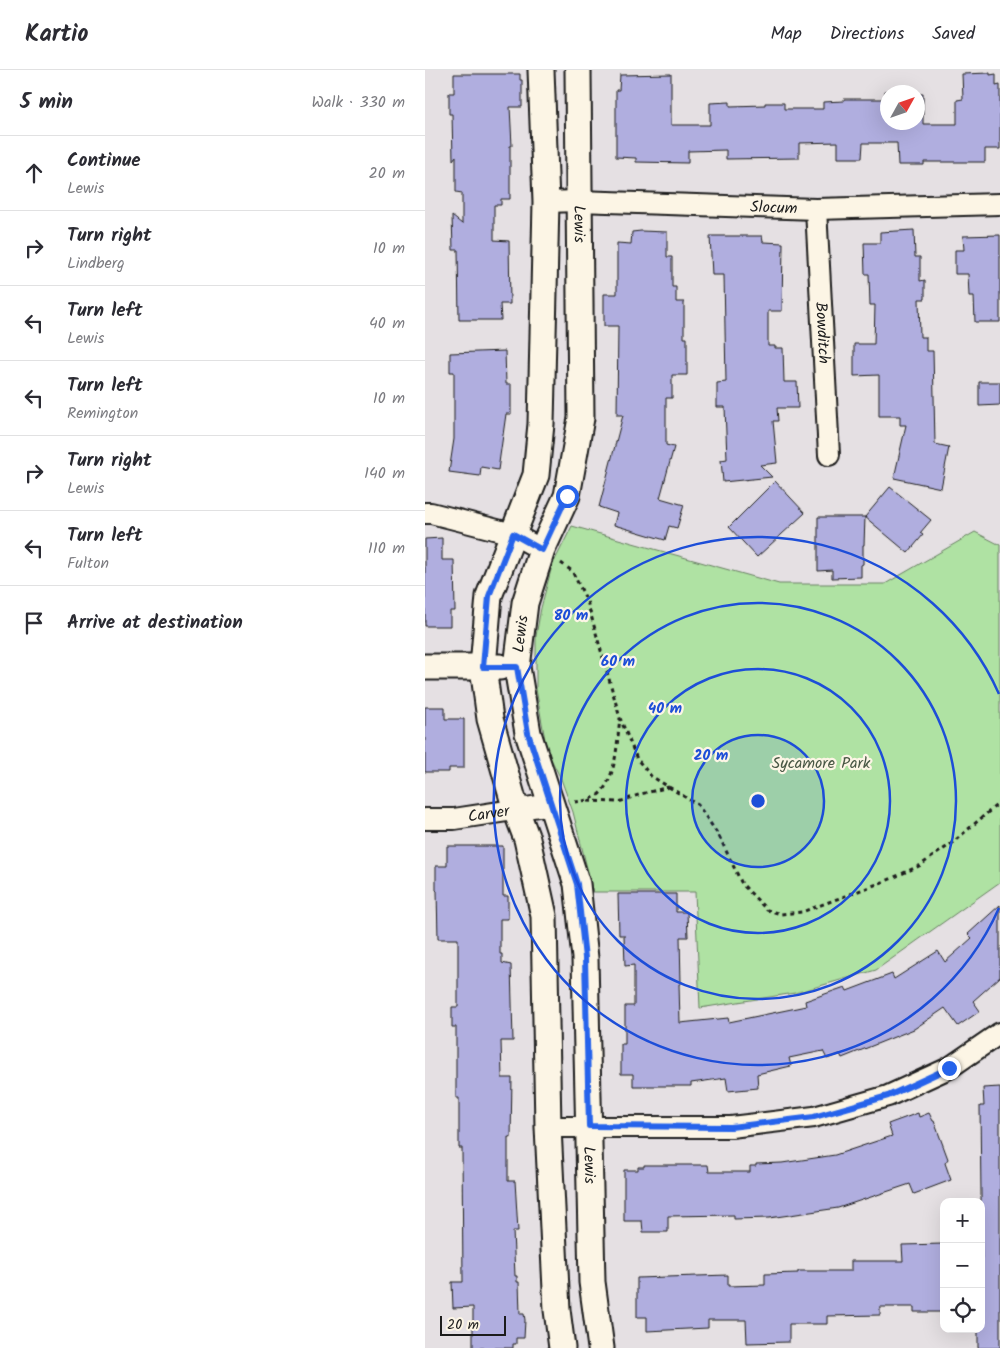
<!DOCTYPE html>
<html lang="en">
<head>
<meta charset="utf-8">
<style>
	:root { --surface:#fff; --page:#f7f7f7; --text:#2b2b33; --muted:#7c7c81; --line:#e1e1e2 }
	body { margin:0; font-family:Kalam,sans-serif; background:var(--page); color:var(--text) }
	.controls { position:absolute; right:15px; bottom:15px; display:grid; overflow:hidden; border-radius:10px; box-shadow:0 5px 20px #0002 }
	.controls button { width:45px; height:45px; display:grid; place-items:center; padding:0; border:0; border-bottom:1px solid var(--line); background:var(--surface); color:var(--text); font:25px sans-serif }
	.compass { position:absolute; left:455px; top:15px; width:45px; height:45px; border-radius:50%; background:var(--surface); box-shadow:0 5px 20px #0002; rotate:50deg }
	.scale { position:absolute; left:15px; bottom:12px; width:66px; box-sizing:border-box; padding-left:5px; border:2px solid #1c1c1c; border-top:0; font-size:14px; line-height:18px; white-space:nowrap; color:#1c1c1c; -webkit-text-stroke:4px #fcf5e5; paint-order:stroke }
	.stop { position:absolute; width:15px; height:15px; margin:-11px; border:4px solid #2563eb; border-radius:50%; background:#fff }
	.stop.end { background:#2563eb; border-color:#fff; box-shadow:0 1px 5px #0008 }
	.list { margin:0; padding:0; list-style:none }
	h2 { display:flex; justify-content:space-between; align-items:center; height:65px; margin:0; padding:0 20px; font-size:21px }
	h2 small { font-size:16px; font-weight:400; color:var(--muted) }
	.list li { display:grid; grid-template-columns:32px 1fr auto; gap:15px; align-items:center; box-sizing:border-box; height:75px; padding:0 20px; border-top:1px solid var(--line) }
	.list b { display:block; font-size:19px; white-space:nowrap }
	.list p { margin:0; font-size:16px; white-space:nowrap; color:var(--muted) }
	.list em { font-size:16px; font-style:normal; color:var(--muted) }
	.icon { flex:none; width:28px; height:28px; fill:none; stroke:currentColor; stroke-width:2; stroke-linecap:round; stroke-linejoin:round }
	.map { position:relative; flex:none; width:575px; height:1278px; overflow:hidden }
	header { display:flex; align-items:center; gap:30px; box-sizing:border-box; height:70px; padding:0 25px; background:var(--surface); border-bottom:1px solid var(--line) }
	header strong { font-size:24px }
	nav { display:flex; gap:28px; margin-inline-start:auto; font-size:18px }
	main { display:flex }
	aside { flex:1; background:var(--surface) }
	.map>svg:first-child { display:block }
</style>
</head>
<body>
<header>
<strong>Kartio</strong>
<nav><a>Map</a><a>Directions</a><a>Saved</a></nav>
</header>
<main>
<aside>
<h2>5 min<small>Walk · 330 m</small></h2>
<ul class="list">
<li><svg class="icon" aria-label="ahead" viewBox="0 0 24 24"><path d="M12 20V5M6 11l6-6 6 6"/></svg><div><b>Continue</b><p>Lewis</p></div><em>20 m</em></li>
<li><svg class="icon" aria-label="right" viewBox="0 0 24 24"><path d="M7 20v-9h11M14 6l5 5-5 5"/></svg><div><b>Turn right</b><p>Lindberg</p></div><em>10 m</em></li>
<li><svg class="icon" aria-label="left" viewBox="0 0 24 24"><path d="M17 20v-9H6M10 6l-5 5 5 5"/></svg><div><b>Turn left</b><p>Lewis</p></div><em>40 m</em></li>
<li><svg class="icon" aria-label="left" viewBox="0 0 24 24"><path d="M17 20v-9H6M10 6l-5 5 5 5"/></svg><div><b>Turn left</b><p>Remington</p></div><em>10 m</em></li>
<li><svg class="icon" aria-label="right" viewBox="0 0 24 24"><path d="M7 20v-9h11M14 6l5 5-5 5"/></svg><div><b>Turn right</b><p>Lewis</p></div><em>140 m</em></li>
<li><svg class="icon" aria-label="left" viewBox="0 0 24 24"><path d="M17 20v-9H6M10 6l-5 5 5 5"/></svg><div><b>Turn left</b><p>Fulton</p></div><em>110 m</em></li>
<li><svg class="icon" aria-label="arrive" viewBox="0 0 24 24"><path d="M6 21V4h12l-3 4 3 4H6"/></svg><div><b>Arrive at destination</b></div></li>
</ul>
</aside>
<div class="map">
<svg width="575" height="1278" viewBox="0 0 575 1278">
	<rect width="100%" height="100%" fill="#e5e0e3"/>
	<filter id="ink" filterUnits="userSpaceOnUse"><feTurbulence type="fractalNoise" baseFrequency=".02" numOctaves="2"/><feDisplacementMap in="SourceGraphic" scale="10" xChannelSelector="R" yChannelSelector="G"/><feConvolveMatrix kernelMatrix="1 2 1 2 8 2 1 2 1" color-interpolation-filters="sRGB"/></filter>
	<g filter="url(#ink)">
		<!-- green -->
		<path fill="#afe2a3" stroke="#667f60" d="M147 456 354 514H460L550 462 575 475V812L451 900 370 923 275 938 270 822H168L148 742 136 709 122 681 111 619V566L116 538 127 496Z"/>
		<!-- building -->
		<path fill="#b0aedf" stroke="#1c1c1c" d="M565 3V5L571 4V16L575 15V79H560V92H499V95H473L472 73H438L437 88H413V72L374 73V88L301 89V80L263 81V93L211 92V88L191 87V20H194L195 5 246 4V55H285V33L305 32V36L340 35V33H359V39H398V32L419 31V29H460V21H479L462 22V52H492V24H498V54H532V30L538 29 537 4Z
			M29 4H95V10H97V37H85L87 76H85V129H76V135H69V170L84 171 85 234H75L76 250H34L33 180H28L27 146 37 154V123L31 122V86L28 90 27 44H24V23H29Z
			M489 160 490 187H495V211L500 210V229H494L495 267H501V281H508L510 374 524 377 516 418 469 408 481 355H475V346H454V305L429 306V274H449L450 235H445L444 204H440L439 173H455V162Z
			M216 161 242 162V187H247V217H251V232H259V268H262V305H247V328H241V375L249 377 235 428 259 435 252 458 244 456 240 470 189 455 192 443 174 437 198 345H192L193 256H179V224H192V173L206 174 207 162Z
			M575 165V252H550L549 226H544L543 204H530V180H539L538 166Z
			M285 166H337L338 172 358 173 357 241H343V276H350V278H358L359 312H372L373 338H352L353 351H348L352 393 335 395 347 407 298 412 296 390 302 389 300 337H292V313L301 312 299 205H287Z
			M80 281 81 314H86V344H81L73 400 56 397 55 406 24 402 29 369V302H25V283Z
			M554 312H575V335L554 336Z
			M350 411 380 443 332 487 304 457Z
			M465 417 506 450 495 463 498 465 483 483 440 447 439 475H438V494L436 495V507L407 508V500L393 501V447H440Z
			M17 468V490H29L30 541H25V556H0V469Z
			M0 637H20V649H39V698H24V702H0Z
			M22 776H78V826H83V849H75V884H77V893L86 895 88 971H76L77 1008H87L86 1068 83 1067V1111H90L93 1161H88L90 1206H92V1212H94L95 1244H99L100 1250 99 1268H91V1274H88V1278H48V1237L28 1238 27 1212H38L37 1078H34V1028H31V957H27V937H33V869H13L12 821 11 820V796H22Z
			M193 824H251V842H262L263 867H255L256 914H254L255 953 303 948 304 952 381 936 380 931 420 917 422 921 467 904 469 909 513 881 520 892 547 868 543 864 575 835V907L548 931 555 941 533 956 520 938 489 959 417 988 415 984 402 989 398 981 364 988 366 996 332 1004 333 1018 303 1021 301 1008 266 1013V1016H208V1004H196V974H200V936H209V895L200 896 199 865H194Z
			M575 1017V1278H553V1259H556L557 1212 555 1036H559L558 1018Z
			M493 1043 494 1047 504 1043 508 1051H509L523 1089 520 1093 526 1110 489 1124 485 1114 413 1138 344 1148 309 1149V1145L243 1146V1162H218L217 1151H199V1100H213V1097H219V1095H283L284 1102H325V1096H331V1094L357 1093 410 1085 467 1066 463 1054Z
			M518 1174 519 1242H489V1237H455V1245L402 1246V1254H364V1272L322 1273 321 1250H283V1258L222 1261V1247H212V1208L303 1205V1216L340 1215V1204L373 1203V1201H426V1191H478L477 1175Z"/>
		<g fill="none" stroke-linecap="round" stroke-linejoin="round">
			<defs>
				<g id="minor">
					<path id="s1" d="M121 132 153 131 391 139 575 134"/>
					<path id="s2" d="M391 139 404 385"/>
					<path d="M0 443H6L88 464 117 480"/>
					<path id="s3" d="M0 749H29L127 734"/>
					<path d="M123 1057H306L389 1047 463 1026 524 998 575 963"/>
				</g>
				<g id="tertiary">
					<path d="M116 0 121 132 116 354 111 405 64 526 58 597 65 649 91 740 102 769 119 846 123 1057 132 1240 137 1278"/>
					<path id="s4" d="M153 0 156 348 142 426 117 480 100 533 92 597 103 663 152 814 160 888 167 1212 176 1278"/>
					<path d="M0 597H75"/>
				</g>
			</defs>
			<!-- minor casing -->
			<use href="#minor" stroke="#1c1c1c" stroke-width="24"/>
			<!-- tertiary casing -->
			<use href="#tertiary" stroke="#1c1c1c" stroke-width="29"/>
			<!-- path -->
			<path stroke="#1c1c1c" stroke-width="3" stroke-dasharray="4 4" stroke-linecap="butt" d="M136 493 147 501 162 531 195 648 212 689 226 706 273 735 294 766 317 814 342 840 356 844 377 842 463 810 494 796 526 774 575 732
				M163 731 194 732 216 724 244 717
				M150 732C159 731 172 729 178 720 192 701 192 671 195 648"/>
			<!-- minor -->
			<use href="#minor" stroke="#fcf5e5" stroke-width="20"/>
			<!-- tertiary -->
			<use href="#tertiary" stroke="#fcf5e5" stroke-width="25"/>
		</g>
	</g>
	<g fill="none" stroke-linecap="round" stroke-linejoin="round" filter="url(#ink)">
		<!-- route -->
		<path stroke="#2563eb" stroke-width="6" d="M142 426 117 480 88 464 64 526 58 597H92L103 663 152 814 160 888 164 1056 306 1057 389 1047 463 1026 524 998"/>
	</g>
	<!-- distance rings -->
	<circle cx="333" cy="731" r="66" fill="#1d4ed8" fill-opacity=".12"/>
	<g fill="none" stroke="#1d4ed8" stroke-width="2.5">
		<circle cx="333" cy="731" r="66"/>
		<circle cx="333" cy="731" r="132"/>
		<circle cx="333" cy="731" r="198"/>
		<path d="M574 838A264 264 0 1 1 574 624"/>
	</g>
	<g text-anchor="middle" dominant-baseline="central" stroke-width="4.5" stroke-linejoin="round" paint-order="stroke">
		<!-- street labels -->
		<g font-size="16" fill="#1c1c1c" stroke="#fcf5e5">
			<text stroke="none"><textPath href="#s1" startOffset="228">Slocum</textPath></text>
			<text stroke="none"><textPath href="#s4" startOffset="154">Lewis</textPath></text>
			<text stroke="none"><textPath href="#s2" startOffset="124">Bowditch</textPath></text>
			<text transform="translate(96 564) rotate(-83)">Lewis</text>
			<text stroke="none"><textPath href="#s3" startOffset="64">Carver</textPath></text>
			<text stroke="none"><textPath href="#s4" startOffset="1114">Lewis</textPath></text>
		</g>
		<!-- park labels -->
		<g font-size="16" fill="#485744" stroke="#fcf5e5">
			<text x="396" y="693">Sycamore Park</text>
		</g>
	</g>
	<circle cx="333" cy="731" r="8" fill="#1d4ed8" stroke="#fcf5e5" stroke-width="2.5"/>
	<g font-size="15" text-anchor="middle" font-weight="bold" fill="#1d4ed8" stroke="#fcf5e5" stroke-width="4.5" stroke-linejoin="round" paint-order="stroke">
		<text x="146" y="550">80 m</text>
		<text x="193" y="596">60 m</text>
		<text x="240" y="643">40 m</text>
		<text x="286" y="690">20 m</text>
	</g>
</svg>
<div class="controls">
<button>+</button>
<button>−</button>
<button><svg class="icon" aria-label="locate" viewBox="0 0 24 24"><circle cx="12" cy="12" r="6"/><path d="M12 2v4M12 18v4M2 12h4M18 12h4"/></svg></button>
</div>
<svg class="compass" viewBox="-18 -18 36 36"><path d="M0-13l5 13h-10z" fill="#e53935"/><path d="M0 13l5-13h-10z" fill="#7c7c81"/></svg>
<div class="scale">20 m</div>
<div class="stop" style="left:142px;top:426px"></div>
<div class="stop end" style="left:524px;top:998px"></div>
</div>
</main>
</body>
</html>
